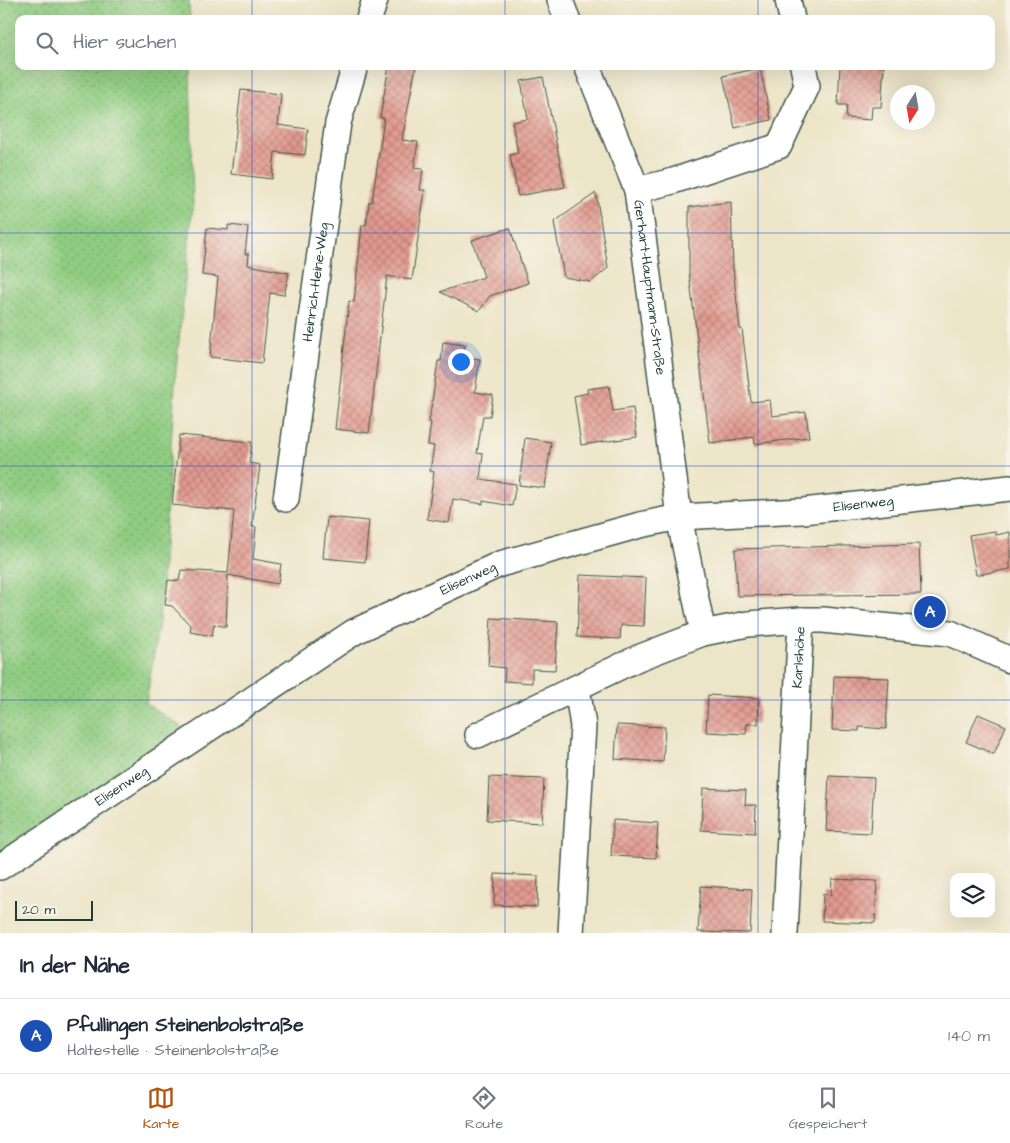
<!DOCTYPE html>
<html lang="de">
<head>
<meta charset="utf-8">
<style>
	:root { --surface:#fff; --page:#f6f6f7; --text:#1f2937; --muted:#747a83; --line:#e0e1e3; --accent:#b45309 }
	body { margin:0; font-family:"Architects Daughter",sans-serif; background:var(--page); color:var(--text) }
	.controls { position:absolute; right:15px; bottom:15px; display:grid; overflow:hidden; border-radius:10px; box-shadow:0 5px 20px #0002 }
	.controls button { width:45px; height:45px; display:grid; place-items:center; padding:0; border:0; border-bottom:1px solid var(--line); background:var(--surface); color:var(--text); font:25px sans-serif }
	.compass { position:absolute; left:890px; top:85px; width:45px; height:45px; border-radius:50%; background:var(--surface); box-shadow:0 5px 20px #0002; rotate:191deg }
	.scale { position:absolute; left:15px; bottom:12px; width:78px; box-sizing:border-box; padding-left:5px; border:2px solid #1f3d34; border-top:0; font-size:14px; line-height:18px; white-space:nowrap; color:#1f3d34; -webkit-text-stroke:4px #f7f3e8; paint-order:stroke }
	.you { position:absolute; left:460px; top:361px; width:18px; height:18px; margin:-12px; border:4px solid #fff; border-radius:50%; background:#1a73e8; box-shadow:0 0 0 8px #1a73e833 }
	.badge { display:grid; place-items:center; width:32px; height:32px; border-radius:50%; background:var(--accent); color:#fff; font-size:16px; font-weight:700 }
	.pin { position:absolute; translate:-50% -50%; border:2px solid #fff; box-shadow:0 1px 5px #0006 }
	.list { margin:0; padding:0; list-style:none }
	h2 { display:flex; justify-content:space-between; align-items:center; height:65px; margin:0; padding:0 20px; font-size:21px }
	h2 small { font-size:16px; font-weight:400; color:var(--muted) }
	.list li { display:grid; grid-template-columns:32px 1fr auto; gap:15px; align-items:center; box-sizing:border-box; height:75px; padding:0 20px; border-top:1px solid var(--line) }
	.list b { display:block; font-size:19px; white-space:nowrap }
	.list p { margin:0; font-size:16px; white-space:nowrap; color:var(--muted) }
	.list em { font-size:16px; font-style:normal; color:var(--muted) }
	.icon { flex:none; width:28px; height:28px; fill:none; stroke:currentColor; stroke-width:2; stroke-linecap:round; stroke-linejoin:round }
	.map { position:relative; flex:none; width:1010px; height:933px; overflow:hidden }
	.search { position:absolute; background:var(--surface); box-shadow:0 5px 20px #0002; left:15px; right:15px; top:15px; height:55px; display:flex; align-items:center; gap:12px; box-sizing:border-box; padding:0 18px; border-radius:10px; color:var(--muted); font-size:19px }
	.sheet { height:140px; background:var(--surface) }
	nav { display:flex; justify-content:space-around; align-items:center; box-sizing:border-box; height:70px; border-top:1px solid var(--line); background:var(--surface); font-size:14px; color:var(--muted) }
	nav a { display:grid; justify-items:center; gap:2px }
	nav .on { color:var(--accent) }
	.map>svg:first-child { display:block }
</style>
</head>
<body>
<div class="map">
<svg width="1010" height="933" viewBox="0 0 1010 933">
	<defs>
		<pattern id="grass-dots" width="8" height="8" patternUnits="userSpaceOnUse" patternTransform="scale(1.25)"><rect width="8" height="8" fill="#8fcc81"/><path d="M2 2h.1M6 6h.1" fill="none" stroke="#74a76a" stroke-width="1.8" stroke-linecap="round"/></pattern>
		<pattern id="building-cross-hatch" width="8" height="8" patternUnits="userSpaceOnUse" patternTransform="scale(1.25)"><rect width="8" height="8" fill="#e39a90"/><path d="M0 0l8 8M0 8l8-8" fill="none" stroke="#b77f76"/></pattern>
	</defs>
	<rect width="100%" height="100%" fill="#f7f3e8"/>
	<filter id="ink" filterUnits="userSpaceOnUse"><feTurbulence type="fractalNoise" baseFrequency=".02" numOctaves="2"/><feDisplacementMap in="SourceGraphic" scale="10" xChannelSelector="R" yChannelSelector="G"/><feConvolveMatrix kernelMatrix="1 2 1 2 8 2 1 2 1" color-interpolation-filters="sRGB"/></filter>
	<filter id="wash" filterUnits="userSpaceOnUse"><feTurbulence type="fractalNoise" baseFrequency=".0096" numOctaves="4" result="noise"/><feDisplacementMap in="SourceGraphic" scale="20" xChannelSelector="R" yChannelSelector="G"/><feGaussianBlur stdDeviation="1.12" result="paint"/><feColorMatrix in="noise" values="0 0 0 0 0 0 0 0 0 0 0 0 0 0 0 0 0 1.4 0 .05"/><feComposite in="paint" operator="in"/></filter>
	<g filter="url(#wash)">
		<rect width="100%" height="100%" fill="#ede5c8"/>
		<!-- grass -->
		<path fill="url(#grass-dots)" stroke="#57845a" d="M0 0H189L190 19H19V66H190L193 205 176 369 159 622 146 704 185 729 0 854Z"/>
		<g id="blocks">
			<!-- building -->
			<path fill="url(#building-cross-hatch)" d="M389 66H416L402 140 418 142 414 168 423 169 420 190H425L412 280 387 276 369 433 335 429 349 301 354 302 362 225H366L369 202H372L384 118H380Z
				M840 66H884L881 107H872L871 120 846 118 847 105H838Z
				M760 68 771 120 735 128 723 76Z
				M543 77 565 187 518 196 510 155 518 153 512 122 528 119 521 81Z
				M241 90 281 94 278 125 308 129 305 155 275 152 272 179 231 174Z
				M596 193 608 268 591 282 564 277 554 222Z
				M731 202 733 268 740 329H742L751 402 770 400 772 416 806 412 809 437 755 444 754 437 710 443 689 273V207Z
				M228 225 248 227 245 254H249L248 265 289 273 284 295 270 293 262 363 210 357 218 277 202 275 207 228 228 230Z
				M510 228 528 283 490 296 479 311 440 292 484 277 472 240Z
				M443 342 465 345 463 357 480 359 475 392 493 395 490 416H483L477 453 483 454 480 479 516 484 512 506 483 501V504L453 499 449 523 427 519 434 472 430 471 434 446 428 445 431 422H429L438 361H441Z
				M609 386 613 411 633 408 637 437 581 445 574 396 588 393 587 389Z
				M179 435 252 442 249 463 260 465 252 527H256L253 559 281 564 278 584 228 575 226 627 214 624 212 636 190 632 191 626 172 606 165 605 168 580 179 581 181 570 228 573 234 511 172 505Z
				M525 438 551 442 545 488 519 485Z
				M327 517 369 521 365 562 323 558Z
				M995 531 996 535 1010 532V569L976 575 969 535Z
				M919 544 921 594 737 596 735 549Z
				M580 575 646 578 644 626 621 625 620 639 577 637Z
				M491 618 558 622 555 670 532 669V683L504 681 505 668 488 666Z
				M834 676 889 678 886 729 859 727V731L832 730Z
				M708 695 759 698 758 724H747L746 734 706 732Z
				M978 714 1006 726 994 754 966 742Z
				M617 725 665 727 663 762 615 759Z
				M829 776 874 778 871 833 826 831Z
				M489 777 544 779 542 823 487 820Z
				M703 788 746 790 745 805H756L755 833 701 830Z
				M613 820 658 823 656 858 611 856Z
				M495 874 538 876 537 907 494 905Z
				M832 879 877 881 875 923 822 921 823 894 831 895Z
				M701 886 752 889 750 933 698 932Z"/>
		</g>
	</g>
	<g filter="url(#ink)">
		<use href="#blocks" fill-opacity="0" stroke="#3e564a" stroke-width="1"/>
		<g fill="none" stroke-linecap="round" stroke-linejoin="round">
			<defs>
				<g id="minor">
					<path d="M560 0 567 19"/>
					<path d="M788 0 792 19"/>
					<path d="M369 19 375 0"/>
					<path id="s1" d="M587 66 637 190 679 517 703 633"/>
					<path d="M637 190 673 181 779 146 807 86 803 66"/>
					<path id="s2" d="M286 499 338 123 355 66"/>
					<path d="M478 735 638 658 703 633 748 624 801 620H823L950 633 1010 660"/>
					<path id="s3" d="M0 867 354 632 500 564 640 525 679 517 803 511 1010 488"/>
					<path d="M571 933 583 726 579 700 575 689"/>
					<path id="s4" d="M785 933 801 620"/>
				</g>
			</defs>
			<!-- minor casing -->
			<use href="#minor" stroke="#3e564a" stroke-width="28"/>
			<!-- minor -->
			<use href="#minor" stroke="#fff" stroke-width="25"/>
		</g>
	</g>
	<!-- grid -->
	<path fill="none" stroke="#1d4ed8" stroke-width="1" stroke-opacity="0.55" d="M252 0V19M505 0V19M758 0V19M252 66V933M505 66V933M758 66V933M0 233H1010M0 466H1010M0 700H1010"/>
	<g text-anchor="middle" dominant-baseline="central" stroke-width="4" stroke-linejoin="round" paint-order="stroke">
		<!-- street labels -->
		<g font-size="14" fill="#1f3d34" stroke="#f7f3e8">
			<text stroke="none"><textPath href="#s2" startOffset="219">Heinrich-Heine-Weg</textPath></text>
			<text stroke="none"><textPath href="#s1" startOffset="232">Gerhart-Hauptmann-Straße</textPath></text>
			<text stroke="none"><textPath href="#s3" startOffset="956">Elisenweg</textPath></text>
			<text stroke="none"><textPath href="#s3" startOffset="551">Elisenweg</textPath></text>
			<text stroke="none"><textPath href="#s4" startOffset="276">Karlshöhe</textPath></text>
			<text stroke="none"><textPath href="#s3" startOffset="146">Elisenweg</textPath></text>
		</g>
	</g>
</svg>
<div class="controls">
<button><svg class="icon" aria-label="layers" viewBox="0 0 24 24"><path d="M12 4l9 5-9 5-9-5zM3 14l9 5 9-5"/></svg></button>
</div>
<svg class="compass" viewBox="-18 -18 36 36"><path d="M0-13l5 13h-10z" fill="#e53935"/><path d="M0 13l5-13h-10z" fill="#747a83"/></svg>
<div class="scale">20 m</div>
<div class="you"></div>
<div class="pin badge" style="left:930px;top:612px;background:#1a4fb4">A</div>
<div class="search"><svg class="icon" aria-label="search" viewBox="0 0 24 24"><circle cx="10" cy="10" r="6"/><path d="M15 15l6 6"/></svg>Hier suchen</div>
</div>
<section class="sheet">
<h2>In der Nähe<small></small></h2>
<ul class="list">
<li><span class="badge" style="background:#1a4fb4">A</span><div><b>Pfullingen Steinenbolstraße</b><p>Haltestelle · Steinenbolstraße</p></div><em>140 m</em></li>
</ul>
</section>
<nav>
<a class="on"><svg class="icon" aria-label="map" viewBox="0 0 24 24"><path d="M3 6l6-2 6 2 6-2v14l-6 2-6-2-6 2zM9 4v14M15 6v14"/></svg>Karte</a>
<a><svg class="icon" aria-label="directions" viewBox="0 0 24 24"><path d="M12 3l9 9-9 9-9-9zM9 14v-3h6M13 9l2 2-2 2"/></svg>Route</a>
<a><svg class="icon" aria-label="saved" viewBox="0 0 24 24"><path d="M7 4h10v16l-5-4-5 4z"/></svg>Gespeichert</a>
</nav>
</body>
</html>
